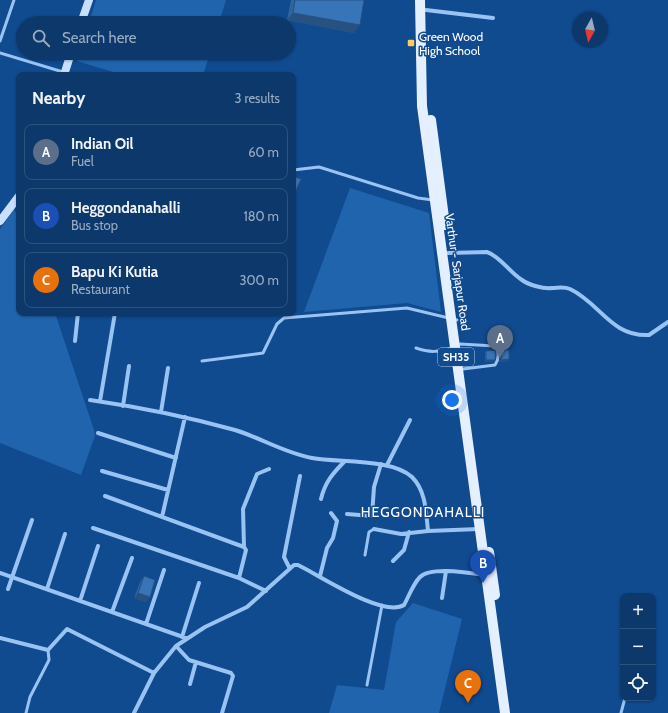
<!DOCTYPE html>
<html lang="en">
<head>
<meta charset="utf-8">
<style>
	:root { --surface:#0c386b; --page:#153f71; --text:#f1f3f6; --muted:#9aacc1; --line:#2c527e; --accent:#8abfa5 }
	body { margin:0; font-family:Cabin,sans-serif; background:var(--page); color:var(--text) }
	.controls { position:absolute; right:12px; bottom:12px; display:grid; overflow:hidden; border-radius:8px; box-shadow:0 1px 3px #0004 }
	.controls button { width:36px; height:36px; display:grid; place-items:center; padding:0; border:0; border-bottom:1px solid var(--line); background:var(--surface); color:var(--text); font:20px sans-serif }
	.compass { position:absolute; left:572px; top:12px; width:36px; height:36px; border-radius:50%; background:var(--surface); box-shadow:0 1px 3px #0004; rotate:188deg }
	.you { position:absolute; left:452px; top:400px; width:14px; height:14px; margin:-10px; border:3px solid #fff; border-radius:50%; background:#1a73e8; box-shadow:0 0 0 6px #1a73e833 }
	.badge { display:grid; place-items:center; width:26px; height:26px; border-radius:50%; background:var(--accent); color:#fff; font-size:13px; font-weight:700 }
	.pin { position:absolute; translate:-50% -33px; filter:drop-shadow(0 1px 2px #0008) }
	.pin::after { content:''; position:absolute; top:21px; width:14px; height:12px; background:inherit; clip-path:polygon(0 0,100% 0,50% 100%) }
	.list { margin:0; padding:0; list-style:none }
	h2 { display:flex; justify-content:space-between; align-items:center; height:52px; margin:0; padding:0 16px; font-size:17px }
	h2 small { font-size:13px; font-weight:400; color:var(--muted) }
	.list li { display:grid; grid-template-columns:26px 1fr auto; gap:12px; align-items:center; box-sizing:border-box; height:56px; margin:0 8px 8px; padding:0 8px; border:1px solid var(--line); border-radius:8px }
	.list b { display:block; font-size:15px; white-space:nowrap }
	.list p { margin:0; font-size:13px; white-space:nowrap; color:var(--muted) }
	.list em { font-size:13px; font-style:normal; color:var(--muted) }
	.icon { flex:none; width:22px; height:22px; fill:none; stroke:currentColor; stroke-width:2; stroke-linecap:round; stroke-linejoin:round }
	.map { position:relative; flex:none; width:668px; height:713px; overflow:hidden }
	.search { position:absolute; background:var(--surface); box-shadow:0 1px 3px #0004; left:16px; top:16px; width:280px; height:44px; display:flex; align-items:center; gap:10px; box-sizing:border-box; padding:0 14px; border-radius:22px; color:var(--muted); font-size:15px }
	.panel { position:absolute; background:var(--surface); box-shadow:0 1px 3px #0004; left:16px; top:72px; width:280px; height:244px; border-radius:8px }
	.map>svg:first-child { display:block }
</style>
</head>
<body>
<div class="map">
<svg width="668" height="713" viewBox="0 0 668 713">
	<rect width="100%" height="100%" fill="#104a8f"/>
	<!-- green -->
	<path fill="#2164ae" d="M96 0H226L219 23H89Z
		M79 53H210L203 75H123L77 61Z
		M350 188 429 213 441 312 407 303 304 312Z
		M14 209 19 219V313H55L94 430 95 436 81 475 0 443V229Z
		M413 603 462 619 439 713H329L337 685 384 690 396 622Z"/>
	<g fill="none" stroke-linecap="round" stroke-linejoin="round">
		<!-- lane -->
		<path stroke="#99c3f3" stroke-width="3" d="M0 41 14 0
			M0 53 73 75
			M293 170 319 167 418 198 433 200
			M457 345 460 344 495 346C499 352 499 359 495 365L463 369
			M416 348C430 353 438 352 452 348
			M202 361 263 353 277 324 284 318 407 308 457 320
			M365 555 369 532 374 529
			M367 685 382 605
			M26 713 30 697 49 660 48 650
			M621 713 625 698"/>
		<!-- street -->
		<path stroke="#99c3f3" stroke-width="4" d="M426 10 493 18
			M448 253 487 252C501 257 509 272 522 280 529 285 543 289 552 288 558 288 563 286 570 289 600 303 611 337 649 335L668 322
			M75 341 78 313
			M90 400C139 407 188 417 235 430 261 438 285 453 312 458 339 463 391 458 412 477 426 491 426 512 428 531L479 529
			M100 401 115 313
			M123 406 129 366
			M161 412 168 368
			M98 433 176 458
			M387 465 410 420
			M102 471 168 490
			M105 496 244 547 246 550 239 578
			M321 499C325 482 333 473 345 461
			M347 514 372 516 374 487 381 464
			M162 517 185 417
			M93 528 239 578 266 591
			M374 529 401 534 428 531
			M244 547 243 509 257 474 269 469
			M393 561 404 550 409 532
			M289 567 284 557 300 476
			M0 573 186 638
			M320 576 327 548 333 538 337 521 331 513
			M8 589 32 520
			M47 589 65 534
			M442 598 446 571
			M80 601 98 546
			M112 612 132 558
			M146 624 164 570
			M182 637 199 583
			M0 638 48 650 67 629 154 673
			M176 646 189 660 231 673 233 676 222 713
			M190 684 196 662
			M134 713 154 673 176 646 205 627 247 607 294 565H298C319 575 383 618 404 605 409 596 413 584 420 577 431 566 470 573 485 575"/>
		<!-- secondary -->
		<path stroke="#c8e0fd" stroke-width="8" d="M81 23 89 0
			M64 75 71 53
			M0 221 19 196"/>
		<!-- primary -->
		<path stroke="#e4efff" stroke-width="10" d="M420 0 422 106 505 713
			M431 120 445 225
			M489 552 495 595"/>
	</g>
	<!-- wall -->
	<path fill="#30649e" d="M291 0H364L354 33 287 20Z
		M502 350 508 361 500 362 501 352Z
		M486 351 495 360 493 362H485V353Z
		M144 576 146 602 134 598 140 582Z"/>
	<!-- shaded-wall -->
	<path fill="#275181" d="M293 13 360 25 354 33 287 20Z
		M509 359 508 361 500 362 501 360Z
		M486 360H495L493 362H485Z
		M138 593 150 597 146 602 134 598Z"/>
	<!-- building -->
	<path fill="#3874b8" stroke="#275181" d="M295 0H364L360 25 293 13Z
		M293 176 301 179 293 198Z
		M496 350 495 360H486V351Z
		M502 350H509V359L501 360Z
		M144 576 155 580 150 597 138 593Z"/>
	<!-- markers -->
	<rect fill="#ffcc5a" stroke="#104a8f" stroke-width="1.5" x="407" y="39" width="8" height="8" rx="2"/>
	<g text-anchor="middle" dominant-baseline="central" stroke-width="3" stroke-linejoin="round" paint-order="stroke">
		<!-- shield labels -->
		<rect fill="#104a8f" stroke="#b7c9dd" stroke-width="1" x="438" y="348" width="36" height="18" rx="3"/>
		<g font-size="11" font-weight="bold" fill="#fff">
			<text x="456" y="357">SH35</text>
		</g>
		<!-- poi labels -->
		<g font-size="12" fill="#fff" stroke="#104a8f" text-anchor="start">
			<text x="419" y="36">Green Wood<tspan x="419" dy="14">High School</tspan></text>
		</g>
		<!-- street labels -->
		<g font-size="12" fill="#fff" stroke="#104a8f">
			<text transform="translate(458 272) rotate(82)">Varthur - Sarjapur Road</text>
		</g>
		<!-- quarter labels -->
		<g font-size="14" letter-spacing="1" fill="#fff" stroke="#104a8f">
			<text x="423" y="512">HEGGONDAHALLI</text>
		</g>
	</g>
</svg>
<div class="controls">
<button>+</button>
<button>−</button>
<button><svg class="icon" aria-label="locate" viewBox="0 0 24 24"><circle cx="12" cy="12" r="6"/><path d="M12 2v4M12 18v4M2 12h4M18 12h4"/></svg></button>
</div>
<svg class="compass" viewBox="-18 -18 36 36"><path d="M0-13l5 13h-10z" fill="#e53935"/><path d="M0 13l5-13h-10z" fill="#9aacc1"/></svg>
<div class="you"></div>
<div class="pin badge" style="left:500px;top:358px;background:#5c6f8a">A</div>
<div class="pin badge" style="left:483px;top:583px;background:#1a4fb4">B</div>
<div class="pin badge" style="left:468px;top:703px;background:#e8710a">C</div>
<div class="search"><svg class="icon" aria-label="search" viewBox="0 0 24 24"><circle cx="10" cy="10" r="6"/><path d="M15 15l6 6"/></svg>Search here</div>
<section class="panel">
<h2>Nearby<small>3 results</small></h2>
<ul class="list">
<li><span class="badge" style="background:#5c6f8a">A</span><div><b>Indian Oil</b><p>Fuel</p></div><em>60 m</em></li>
<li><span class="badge" style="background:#1a4fb4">B</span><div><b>Heggondanahalli</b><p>Bus stop</p></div><em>180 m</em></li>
<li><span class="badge" style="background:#e8710a">C</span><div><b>Bapu Ki Kutia</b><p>Restaurant</p></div><em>300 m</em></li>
</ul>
</section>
</div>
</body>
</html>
